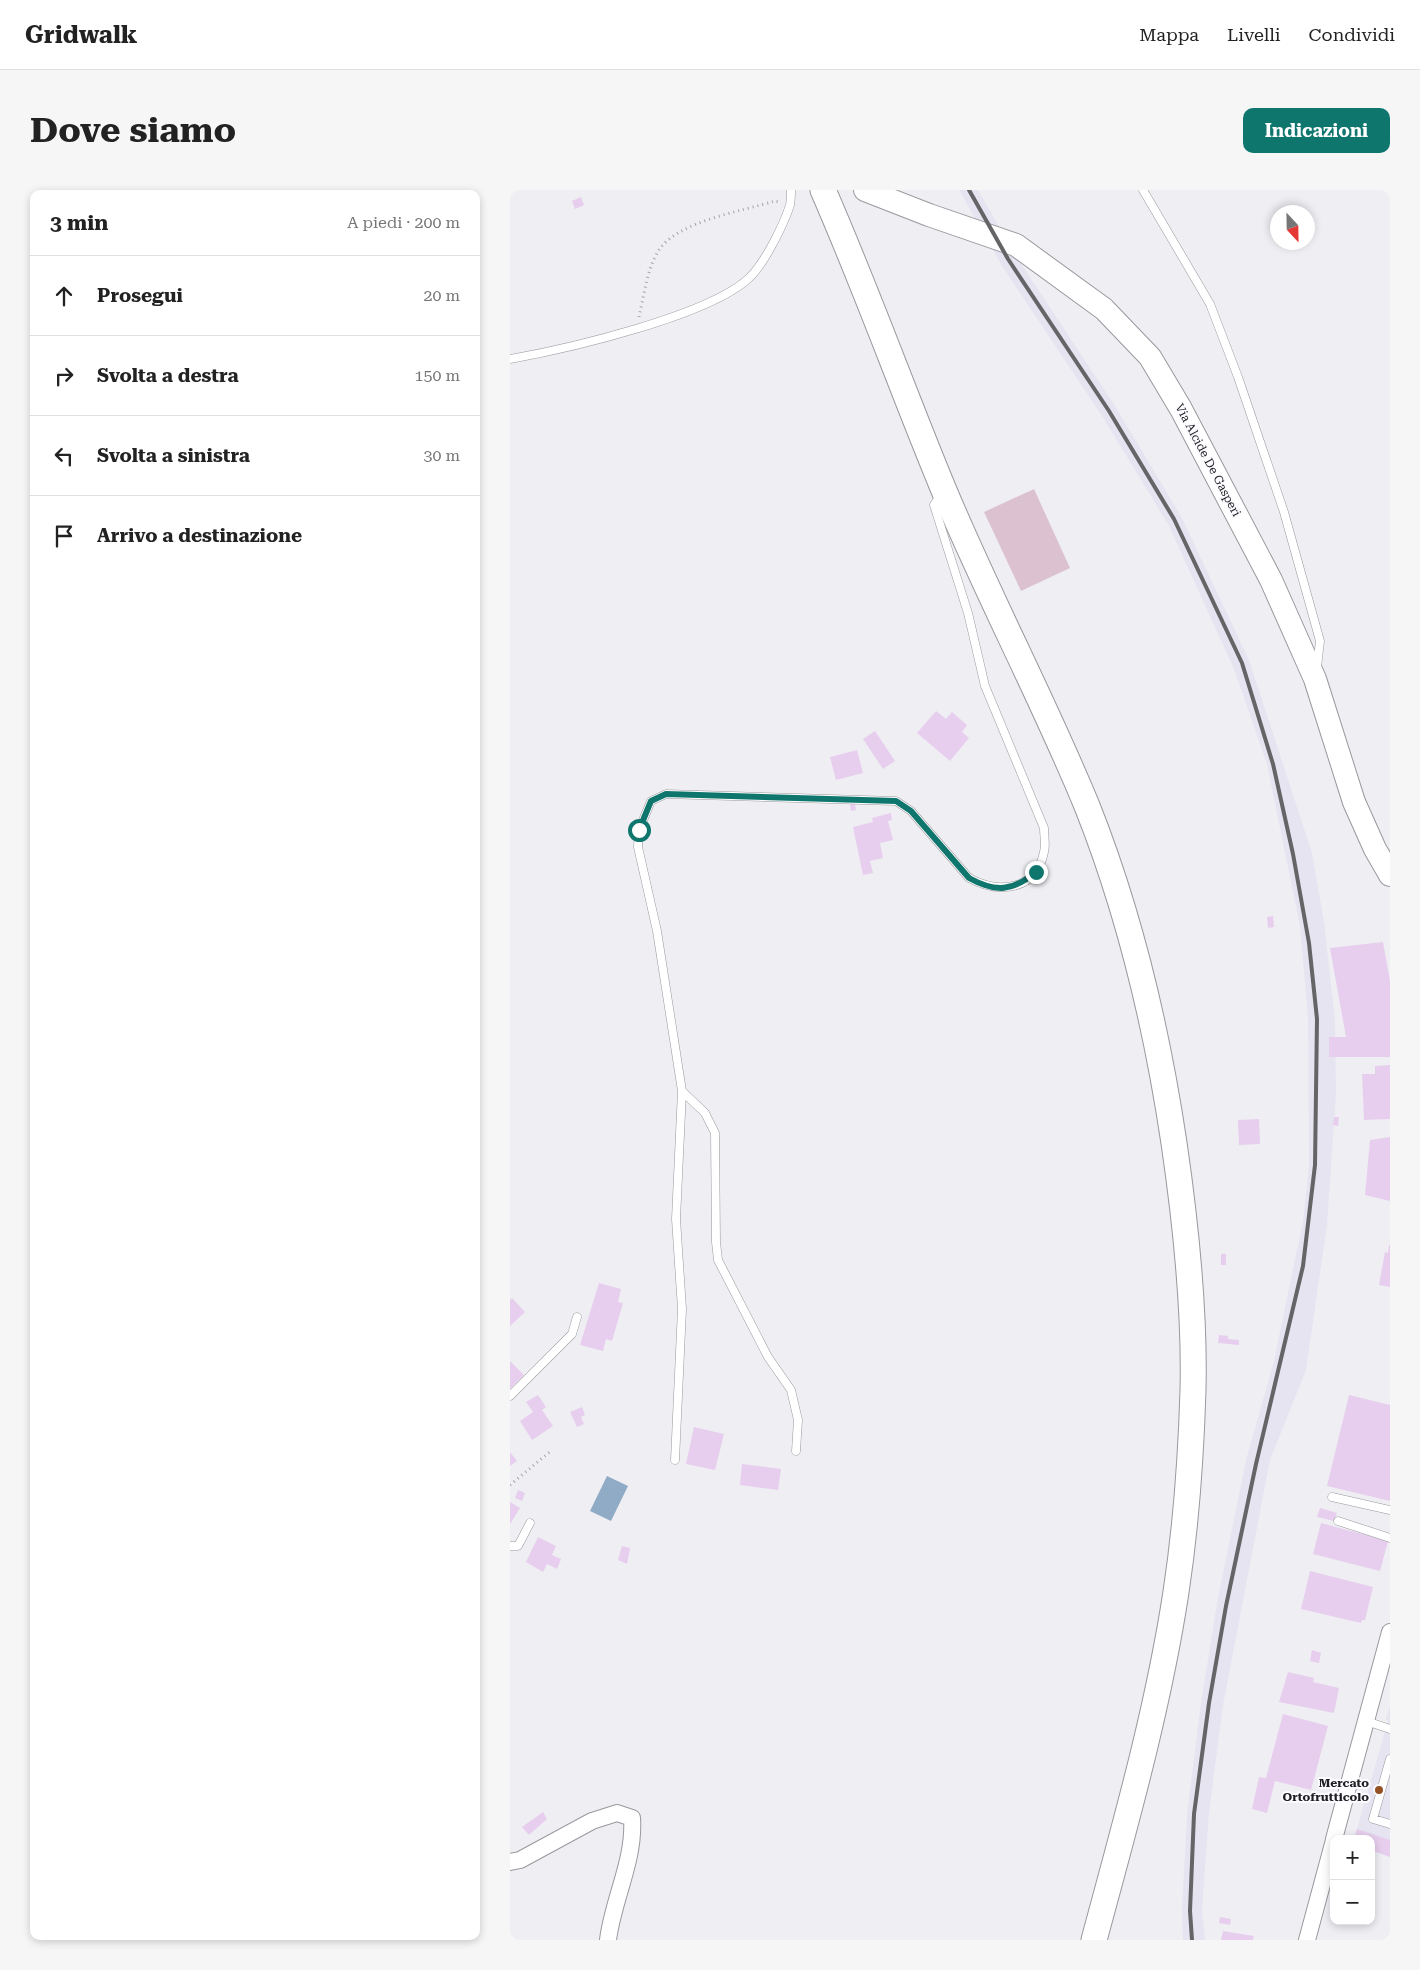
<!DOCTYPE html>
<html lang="it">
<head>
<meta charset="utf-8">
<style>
	:root { --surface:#fff; --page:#f6f6f6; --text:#222; --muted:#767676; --line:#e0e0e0; --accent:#0f766e }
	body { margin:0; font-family:"Roboto Serif",serif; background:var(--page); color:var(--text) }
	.controls { position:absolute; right:15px; bottom:15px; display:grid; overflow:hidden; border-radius:10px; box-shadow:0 2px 8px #0003 }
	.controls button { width:45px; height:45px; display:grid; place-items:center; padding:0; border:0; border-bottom:1px solid var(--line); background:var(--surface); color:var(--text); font:25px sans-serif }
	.compass { position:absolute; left:760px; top:15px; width:45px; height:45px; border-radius:50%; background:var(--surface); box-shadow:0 2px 8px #0003; rotate:158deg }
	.stop { position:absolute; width:15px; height:15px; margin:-11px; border:4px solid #0f766e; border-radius:50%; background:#fff }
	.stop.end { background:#0f766e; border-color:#fff; box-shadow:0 1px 5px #0008 }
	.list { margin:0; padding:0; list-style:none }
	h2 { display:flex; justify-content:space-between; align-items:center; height:65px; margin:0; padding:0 20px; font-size:21px }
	h2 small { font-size:16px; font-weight:400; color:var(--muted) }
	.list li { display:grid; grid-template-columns:32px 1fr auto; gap:15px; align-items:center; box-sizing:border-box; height:80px; padding:0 20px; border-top:1px solid var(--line) }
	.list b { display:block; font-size:19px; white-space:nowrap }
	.list em { font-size:16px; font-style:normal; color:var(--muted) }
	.icon { flex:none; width:28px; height:28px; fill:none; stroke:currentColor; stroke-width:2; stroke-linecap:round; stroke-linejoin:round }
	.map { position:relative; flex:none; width:880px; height:1750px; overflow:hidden; border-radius:10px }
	header { display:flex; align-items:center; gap:30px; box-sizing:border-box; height:70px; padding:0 25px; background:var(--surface); border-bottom:1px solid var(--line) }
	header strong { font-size:24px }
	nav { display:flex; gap:28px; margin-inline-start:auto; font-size:18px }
	.intro { display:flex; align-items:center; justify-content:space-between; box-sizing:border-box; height:120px; padding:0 30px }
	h1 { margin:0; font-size:35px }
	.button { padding:12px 22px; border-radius:10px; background:var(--accent); color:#fff; font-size:18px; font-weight:700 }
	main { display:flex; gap:30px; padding:0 30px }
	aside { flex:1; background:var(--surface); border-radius:10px; box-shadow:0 2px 8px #0003 }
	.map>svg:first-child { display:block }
</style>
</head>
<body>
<header>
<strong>Gridwalk</strong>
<nav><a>Mappa</a><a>Livelli</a><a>Condividi</a></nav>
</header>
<div class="intro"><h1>Dove siamo</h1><a class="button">Indicazioni</a></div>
<main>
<aside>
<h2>3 min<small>A piedi · 200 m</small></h2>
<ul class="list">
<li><svg class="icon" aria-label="ahead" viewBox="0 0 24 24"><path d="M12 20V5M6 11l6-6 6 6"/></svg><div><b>Prosegui</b></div><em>20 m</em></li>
<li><svg class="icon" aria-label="right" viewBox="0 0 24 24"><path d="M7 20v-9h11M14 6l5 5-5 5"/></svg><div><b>Svolta a destra</b></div><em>150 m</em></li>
<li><svg class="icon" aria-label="left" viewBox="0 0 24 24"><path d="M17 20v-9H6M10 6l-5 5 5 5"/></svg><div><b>Svolta a sinistra</b></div><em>30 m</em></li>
<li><svg class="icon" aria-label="arrive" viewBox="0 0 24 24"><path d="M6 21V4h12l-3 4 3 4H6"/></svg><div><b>Arrivo a destinazione</b></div></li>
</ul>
</aside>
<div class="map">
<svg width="880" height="1750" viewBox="0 0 880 1750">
	<rect width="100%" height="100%" fill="#efeef3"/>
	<!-- built -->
	<path fill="#e6e4f1" d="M449 0H468L506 66 605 216 671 326 739 470 802 663 814 732 825 830 826 904 817 1035 796 1180 760 1270 713 1515 699 1623 692 1720 695 1750H673L672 1721 677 1624 691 1513 708 1408 736 1270 764 1171 793 1031 799 976 798 828 790 736 757 574 724 479 658 334 592 226 492 76Z
		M880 1516V1667L861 1660V1649H844L878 1531 876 1529Z"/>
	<!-- green -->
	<path fill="#dcc2d1" d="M524 299 560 378 511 401 474 322Z"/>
	<!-- water -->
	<path fill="#90abc6" d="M97 1286 118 1296 101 1331 80 1321Z"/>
	<!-- building -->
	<path fill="#e7ceee" d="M71 7 74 15 65 19 62 11Z
		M426 521 436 529 442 522 457 535 452 542 459 548 440 571 407 543Z
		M365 541 385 571 373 579 353 549Z
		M347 560 353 583 326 590 320 567Z
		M340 614H345L346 620 341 621Z
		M381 623 382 630 378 631 383 650 370 653 373 668 360 671 363 683 353 685 343 637 363 632 362 628Z
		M763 726 764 737 758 738 757 727Z
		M873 752 880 791V867H819V847H836L820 758Z
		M880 875V929L854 930 852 884H865V876Z
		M824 927H829L828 936 823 935Z
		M749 929 750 954 729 955 728 930Z
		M880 947V1011L855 1005 860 950Z
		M879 1055H880V1097L869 1095 875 1062 878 1063Z
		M711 1064H716V1075H711Z
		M89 1093 111 1099 108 1112 113 1113 102 1151 96 1149 93 1161 70 1155Z
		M2 1108 15 1122 0 1136V1110Z
		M709 1145 718 1146V1149L729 1150V1155L708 1153Z
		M0 1171 14 1185 0 1199Z
		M28 1205 36 1217 32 1220 43 1236 22 1250 10 1231 23 1222 16 1212Z
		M839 1205 880 1215V1311L817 1296Z
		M72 1217 75 1225 71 1227 74 1234 67 1237 60 1222Z
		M184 1237 214 1244 205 1280 176 1274Z
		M0 1262 7 1271 0 1276Z
		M232 1274 271 1279 268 1300 230 1295Z
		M8 1300 15 1303 12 1311 5 1308Z
		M0 1312 10 1318 0 1334Z
		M810 1318 827 1323 824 1331 807 1327Z
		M811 1333 878 1351 870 1381 803 1364Z
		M28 1347 46 1356 42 1365 51 1369 47 1379 37 1374 33 1382 16 1372Z
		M112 1356 120 1358 117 1374 108 1370Z
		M800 1381 863 1397 855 1430H852L851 1433 791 1419Z
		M802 1460 811 1463 809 1473 800 1471Z
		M778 1482 804 1488 803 1492 829 1498 824 1523 769 1512Z
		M773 1524 818 1536 801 1600 765 1591 757 1623 742 1619 749 1587 756 1588Z
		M33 1622 37 1629 19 1645 12 1637Z
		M847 1639 880 1650V1667L861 1660V1649H844Z
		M710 1727 721 1729 720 1735 709 1733Z
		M713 1741 744 1746 743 1750H711Z"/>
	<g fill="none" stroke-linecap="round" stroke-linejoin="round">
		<defs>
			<path id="lane" d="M633 0 700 114 728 187 774 322 810 451 807 477
				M0 169C56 159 205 125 242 85 256 70 274 34 280 15 281 10 281 5 281 0
				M172 901 195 923 205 943 206 1052 208 1070 258 1167 281 1200 288 1230 286 1261
				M0 1206 62 1144 67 1127
				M165 1270 172 1119 166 1029 172 901 147 741 128 657 129 640 141 611 156 604 386 611 401 621 459 688C489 704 526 701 534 662 536 655 534 646 534 638L475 496 458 423 424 315 430 306
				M822 1307 880 1320
				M828 1331 880 1348
				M0 1356H8L20 1333
				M856 1531 880 1539
				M880 1569 863 1629 880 1634"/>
			<path id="street" d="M824 1649 880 1442
				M0 1672 10 1670 82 1631 107 1623 122 1628C125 1670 103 1709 98 1750
				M797 1750 824 1650"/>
			<path id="secondary" d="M355 0 419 25 506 55 594 119 640 167 671 219 761 390 805 489 844 612 865 659 880 685"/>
			<path id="primary" d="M313 0C356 98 392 199 433 298 478 406 533 509 577 616 620 724 647 839 664 953 676 1035 685 1118 683 1200 681 1267 676 1336 666 1402 648 1520 615 1635 584 1750"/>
		</defs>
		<!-- lane casing -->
		<use href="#lane" stroke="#99989d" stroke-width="9"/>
		<!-- street casing -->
		<use href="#street" stroke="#99989d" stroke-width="18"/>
		<!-- secondary casing -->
		<use href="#secondary" stroke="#99989d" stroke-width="24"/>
		<!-- primary casing -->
		<use href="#primary" stroke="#99989d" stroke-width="27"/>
		<!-- path -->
		<path stroke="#a6a5a9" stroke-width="3" stroke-dasharray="1 4" stroke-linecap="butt" d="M129 127C134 106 137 78 149 60 168 31 233 21 265 11L270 12
			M0 1295 42 1260"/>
		<!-- lane -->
		<use href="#lane" stroke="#fff" stroke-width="8"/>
		<!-- street -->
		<use href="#street" stroke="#fff" stroke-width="16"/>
		<!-- secondary -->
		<use href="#secondary" stroke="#fff" stroke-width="22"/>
		<!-- primary -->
		<use href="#primary" stroke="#fff" stroke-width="25"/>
		<!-- rail -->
		<path stroke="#656467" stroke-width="4" d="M459 0 498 69 599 221 664 329 732 473 763 574 783 664 799 753 807 829 805 975 793 1076 746 1274 716 1416 699 1513 684 1624 680 1721 682 1750"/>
	</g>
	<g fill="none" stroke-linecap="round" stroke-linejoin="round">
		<!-- route -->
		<path stroke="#0f766e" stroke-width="6" d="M129 640 141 611 156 604 386 611 401 621 459 688C486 703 503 701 526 682"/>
	</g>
	<!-- markers -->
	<circle fill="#945123" stroke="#fcfbff" stroke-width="2" cx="869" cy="1600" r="5"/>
	<g text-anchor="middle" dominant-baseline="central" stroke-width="4" stroke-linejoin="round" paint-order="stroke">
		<!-- street labels -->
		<g font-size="12" fill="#1f1e20" stroke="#fcfbff">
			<text transform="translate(698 270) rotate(62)">Via Alcide De Gasperi</text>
		</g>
		<!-- poi labels -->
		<g font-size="12" font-weight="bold" fill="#1f1e20" stroke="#fcfbff" text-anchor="end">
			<text x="859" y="1593">Mercato<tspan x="859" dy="14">Ortofrutticolo</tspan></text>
		</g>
	</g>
</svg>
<div class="controls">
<button>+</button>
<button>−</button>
</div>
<svg class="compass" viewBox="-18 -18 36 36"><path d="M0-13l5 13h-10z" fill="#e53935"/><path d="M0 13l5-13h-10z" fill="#767676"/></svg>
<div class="stop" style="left:129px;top:640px"></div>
<div class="stop end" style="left:526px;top:682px"></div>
</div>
</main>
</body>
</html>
